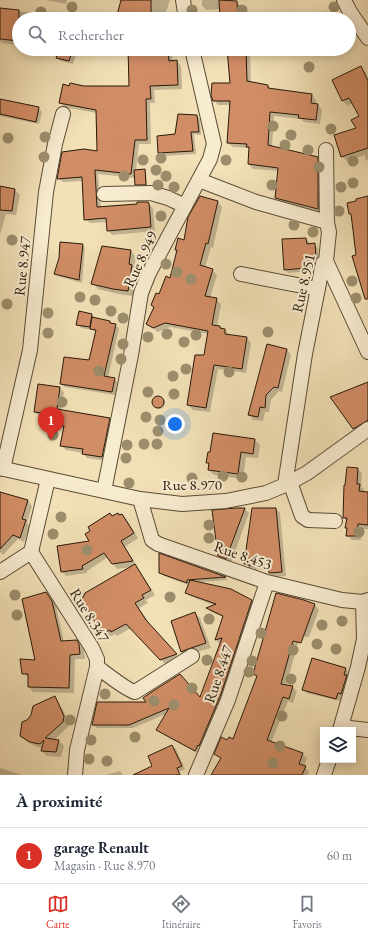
<!DOCTYPE html>
<html lang="fr">
<head>
<meta charset="utf-8">
<style>
	:root { --surface:#fff; --page:#f6f6f7; --text:#1f2937; --muted:#747a83; --line:#e0e1e3; --accent:#d93025 }
	body { margin:0; font-family:"EB Garamond",serif; background:var(--page); color:var(--text) }
	.controls { position:absolute; right:12px; bottom:12px; display:grid; overflow:hidden; border-radius:0px; box-shadow:0 2px 10px #0003 }
	.controls button { width:36px; height:36px; display:grid; place-items:center; padding:0; border:0; border-bottom:1px solid var(--line); background:var(--surface); color:var(--text); font:20px sans-serif }
	.you { position:absolute; left:175px; top:424px; width:14px; height:14px; margin:-10px; border:3px solid #fff; border-radius:50%; background:#1a73e8; box-shadow:0 0 0 6px #1a73e833 }
	.badge { display:grid; place-items:center; width:26px; height:26px; border-radius:50%; background:var(--accent); color:#fff; font-size:13px; font-weight:700 }
	.pin { position:absolute; translate:-50% -33px; filter:drop-shadow(0 1px 2px #0008) }
	.pin::after { content:''; position:absolute; top:21px; width:14px; height:12px; background:inherit; clip-path:polygon(0 0,100% 0,50% 100%) }
	.list { margin:0; padding:0; list-style:none }
	h2 { display:flex; justify-content:space-between; align-items:center; height:52px; margin:0; padding:0 16px; font-size:17px }
	h2 small { font-size:13px; font-weight:400; color:var(--muted) }
	.list li { display:grid; grid-template-columns:26px 1fr auto; gap:12px; align-items:center; box-sizing:border-box; height:56px; padding:0 16px; border-top:1px solid var(--line) }
	.list b { display:block; font-size:15px; white-space:nowrap }
	.list p { margin:0; font-size:13px; white-space:nowrap; color:var(--muted) }
	.list em { font-size:13px; font-style:normal; color:var(--muted) }
	.icon { flex:none; width:22px; height:22px; fill:none; stroke:currentColor; stroke-width:2; stroke-linecap:round; stroke-linejoin:round }
	.map { position:relative; flex:none; width:368px; height:775px; overflow:hidden }
	.search { position:absolute; background:var(--surface); box-shadow:0 2px 10px #0003; left:12px; right:12px; top:12px; height:44px; display:flex; align-items:center; gap:10px; box-sizing:border-box; padding:0 14px; border-radius:22px; color:var(--muted); font-size:15px }
	.sheet { height:108px; background:var(--surface) }
	nav { display:flex; justify-content:space-around; align-items:center; box-sizing:border-box; height:56px; border-top:1px solid var(--line); background:var(--surface); font-size:11px; color:var(--muted) }
	nav a { display:grid; justify-items:center; gap:2px }
	nav .on { color:var(--accent) }
	.map>svg:first-child { display:block }
</style>
</head>
<body>
<div class="map">
<svg width="368" height="775" viewBox="0 0 368 775">
	<rect width="100%" height="100%" fill="#f2e0b7"/>
	<filter id="stains"><feTurbulence type="fractalNoise" baseFrequency=".005" numOctaves="4"/><feColorMatrix values="0 0 0 0 .2 0 0 0 0 .09 0 0 0 0 .02 0 0 0 .5 -.17"/></filter>
	<radialGradient id="worn" r=".72"><stop offset=".6" stop-color="#630" stop-opacity="0"/><stop offset="1" stop-color="#630" stop-opacity=".3"/></radialGradient>
	<!-- shadow -->
	<path fill="#0003" d="M46 0H67L66 4Z
		M118 0H170L165 15 155 12V19H117L122 1Z
		M202 0H234V2H237L241 7 242 19H221L220 9 207 10 202 6Z
		M0 9 34 13 39 18 19 19V45L2 43 0 41Z
		M326 11 333 19H308Z
		M61 49H78L73 64 61 61 57 58Z
		M130 49H171L173 62 177 61 181 66 182 89 154 90 155 103H150L151 144H139L136 171 144 170 146 171 147 186H138L136 184V178L98 174 101 208 148 203 153 208 155 231 112 235 108 230 107 222 90 223 85 219 83 181 63 182 58 178 98 152 97 113 64 107 60 103 70 87H130Z
		M228 49 250 50 251 83 268 86 272 90 312 95 316 100V105H318L322 110 320 124 304 122 301 119 274 116 272 147 317 158 322 162V213L280 203 276 198 279 171 253 169 249 164 250 149 249 148 233 147 228 143 231 105H218L214 100 231 84Z
		M307 49H316L310 52Z
		M361 68 366 73 368 78V161L365 159V155L347 161 342 156 357 128 360 116 353 103 348 106 343 101 333 81Z
		M0 100 38 108 42 112 39 124 0 116Z
		M197 116 200 119 201 135 194 134 196 154 163 156 159 153 158 137 176 135Z
		M0 187 15 190 20 195 16 215 6 214 0 234Z
		M218 202 222 207 213 248 211 247 205 268 212 270 217 275 210 298 216 299 221 304 217 327 225 330 229 335 247 338 251 343 246 373 218 369 210 412 193 410 188 405 204 356 209 334 170 327 158 332 148 324 154 307 152 305 171 279 178 251 176 249Z
		M306 239 309 242V245H314L318 248 319 263 310 271 288 273 285 269Z
		M82 244 85 248 82 283 58 276 55 273Z
		M131 251 136 257 134 268 137 271 133 296 119 294 98 289 93 283Z
		M92 315 95 318 110 322 119 328 108 378 114 379 117 382 115 395 65 387 61 384 90 362 97 332 92 330 81 328 78 324Z
		M287 350 291 355 282 392 279 391 271 400 269 412H265L263 421 253 420 249 415Z
		M368 383V424L357 432 331 398Z
		M59 388 64 392 61 411 109 419 114 423 107 461 87 458 83 453 66 450 62 446 64 429 46 427 42 422 43 417 39 416 35 412Z
		M153 403a6 6 0 1 1 12 0a6 6 0 1 1-12 0Z
		M255 440 260 445 258 458 246 457 243 479 214 475 209 470V465L207 462Z
		M357 469 362 473 361 487 364 489 363 492 368 493V529H362L361 540H352L347 535 348 529 346 527 347 521 344 518Z
		M0 493 28 501 32 506 27 523 30 526 24 542 18 539 3 555 0 552Z
		M245 509 249 513 231 563 224 560 219 555 213 511Z
		M276 509 280 513 286 576 274 577 270 573 269 568 255 570 253 568H250L245 563Z
		M122 515 127 520 138 538 125 547 137 566H136L139 570 155 595 146 600 148 603 139 608 151 626 180 659 165 664 131 628 117 636 115 634 109 637 101 630 132 567 117 569 108 557 87 571V573L66 576 62 571 91 542 113 517Z
		M160 555 225 577 228 580 198 582 252 601 255 604 224 698 199 754 161 733 157 730 166 714 133 728H97L93 725 148 703 200 699 221 643H219L216 640 223 617 211 612 208 609 216 606 190 596 186 592 189 585 164 576 160 572Z
		M46 593 56 606 64 642 77 641 84 650 85 659H75L74 693 33 692 29 687V678L23 673 37 661Z
		M304 601 315 605 319 610 309 637H298V643L286 686 292 687 297 691 293 703 288 701 271 743 302 754 307 758 304 767 309 771 308 775H213L221 759 215 754 227 742 233 740 257 678 254 674Z
		M195 613 200 618 211 648 193 653 187 657 182 652 172 621Z
		M313 659 346 669 349 673 348 678 350 679 344 697 342 696 340 701 307 693 303 690Z
		M54 697 59 703 69 722 68 727 54 740 59 741 64 746 61 757 47 756 42 751 43 748 37 747 26 741 21 735 32 716Z
		M172 746 176 749 185 769 179 772 181 775H167Z
		M0 768 22 775H0Z
		M120 771 123 775H106Z"/>
	<!-- building -->
	<path fill="#d18d66" stroke="#281909" d="M121 0H151V19H116Z
		M219 0 237 1 238 19H220Z
		M0 8 19 10V41L0 39Z
		M59 49H73L69 61 56 58Z
		M128 49H168L169 61 177 60 178 85 150 86 151 99H146L147 140H135L131 174 95 170 97 207 137 204V202H148L149 203 151 227 107 231 106 218 84 220 82 177 57 179 62 152 84 149 97 151 96 110 59 103 63 84 69 86 70 83 84 86H129Z
		M227 49H246L247 81 268 85V88L312 94 311 103 318 104 316 120 298 118 299 115 270 112 268 145 318 157V209L275 198 278 168 248 164 249 147H246L247 144 227 143 230 101H213L211 95 212 83H230Z
		M361 66 368 81V148L341 157 334 135 356 128 351 120 359 116 349 98 342 101 332 80Z
		M0 99 39 107 36 122 0 114Z
		M178 114 197 115 199 132H191L193 151 158 153 157 136 175 134Z
		M145 169 146 185H135L134 170Z
		M0 186 15 189 12 211 0 210Z
		M200 196 218 201 208 244 206 243 200 265 213 269 205 296 217 298 212 325 220 326V328L225 329V334L247 337 242 369 214 365 206 408 187 405 195 355H204L208 331 165 323 153 328 146 324 154 307 151 305 156 293 159 294 166 276 170 278 177 250H175L178 238 184 240 188 217Z
		M368 196V299H365L352 256 356 255 351 214H349L347 203 356 201V199Z
		M306 238 307 244 315 243 316 259 306 268 284 270 282 239Z
		M60 242 83 244 79 280 54 274 59 258Z
		M102 246 131 250 129 264 132 265 128 291 113 289 91 284Z
		M79 311 92 314 90 327 76 325Z
		M92 317 110 321V323L116 324 104 376 115 378 112 392 60 384 64 357 89 360 96 330 90 329Z
		M267 344 287 349 278 388 274 387 266 395 265 408 260 407 258 417 248 415Z
		M368 382V420L353 429 330 397Z
		M38 384 60 387 57 409 110 418 102 457 82 454 83 449 60 446 64 426 41 422 42 413 34 412Z
		M152 402a6 6 0 1 1 12 0a6 6 0 1 1-12 0Z
		M213 433 255 439 253 454 241 452 238 474 208 470 209 463H206L208 452H210Z
		M347 467 358 468 357 484H360L359 491 368 492V525L358 524 357 536H346L347 528H345L347 518H343L344 485H345Z
		M0 492 28 500 22 519 26 520 20 538 13 535 0 549Z
		M236 508H245L226 559 218 556 212 510Z
		M252 508H276L282 572 269 573 268 564 249 566V564H244Z
		M110 513 112 516 118 513 119 515 122 514 134 533 121 541 133 561 112 564 104 553 82 566 83 569 61 572 57 546 89 541 85 534 90 531 88 527Z
		M159 553 226 577 187 580V583L159 573Z
		M135 564 151 590 142 595 144 598 135 603 146 620 177 654 160 660 126 624 111 632 110 630 104 633 100 631 82 599 85 593Z
		M190 580 231 589 252 600 221 694 199 746 198 745 195 751 156 730 169 708 129 725H92L97 702H146L143 698 150 693 180 674 200 697 222 638 215 640 223 616 206 608 216 604 185 593Z
		M46 592 52 601 61 641 77 640 79 644 80 654 70 655 69 688 28 687V674H22L20 659 35 660 22 599Z
		M276 593 304 600 315 604 301 643 293 641 281 684 293 686 289 699 283 697 267 740 303 753 299 764 306 766 302 775H211L221 758 214 754 221 737 227 740 229 737 233 739 257 676 253 674Z
		M195 612 206 643 188 649 181 652 171 621Z
		M312 658 346 668 344 675H347L341 694 338 693 336 699 302 690Z
		M55 696 64 716 63 722 45 738 59 740 56 752 41 751 44 740 40 744 30 742 20 736 22 722 27 720 31 715 33 706Z
		M172 745 182 766 177 768 180 775H133L152 766 148 756Z"/>
	<g fill="none" stroke-linecap="round" stroke-linejoin="round">
		<defs>
			<path id="minor" d="M183 0 186 19
				M344 0 350 12 368 38
				M326 150 327 222
				M199 180 256 202 327 222 329 232 326 261 323 263 305 354 285 485
				M104 194 151 193 168 198 185 206
				M326 261 368 352
				M241 274 318 289
				M0 468 140 499 182 504 226 501 266 493 285 485 307 473 368 429
				M3 469 30 350 46 192 55 144 63 114
				M48 479 31 552 92 648 97 659V667L77 750 75 775
				M290 482 302 516 308 520 335 521
				M104 491 131 355 141 293 149 273 210 159 214 144 192 49
				M140 499 152 540 158 544 267 582 342 600 363 602 368 600
				M0 572 31 552
				M97 667C104 672 128 691 135 692L192 656
				M341 727 368 730
				M340 730 358 667 364 639 363 602
				M196 775 228 700 267 582
				M324 775 329 760"/>
		</defs>
		<!-- minor casing -->
		<use href="#minor" stroke="#5a4b34" stroke-width="16"/>
		<!-- minor -->
		<use href="#minor" stroke="#f7ebd0" stroke-width="14"/>
	</g>
	<!-- trees -->
	<g fill="#9c8e6d">
		<circle cx="72" cy="7" r="5.5"/>
		<circle cx="334" cy="7" r="5.5"/>
		<circle cx="192" cy="10" r="5.5"/>
		<circle cx="242" cy="10" r="5.5"/>
		<circle cx="41" cy="12" r="5.5"/>
		<circle cx="309" cy="67" r="5.5"/>
		<circle cx="273" cy="126" r="5.5"/>
		<circle cx="331" cy="129" r="5.5"/>
		<circle cx="291" cy="135" r="5.5"/>
		<circle cx="45" cy="137" r="5.5"/>
		<circle cx="8" cy="138" r="5.5"/>
		<circle cx="285" cy="145" r="5.5"/>
		<circle cx="308" cy="150" r="5.5"/>
		<circle cx="44" cy="157" r="5.5"/>
		<circle cx="161" cy="158" r="5.5"/>
		<circle cx="143" cy="160" r="5.5"/>
		<circle cx="226" cy="160" r="5.5"/>
		<circle cx="353" cy="161" r="5.5"/>
		<circle cx="319" cy="167" r="5.5"/>
		<circle cx="156" cy="170" r="5.5"/>
		<circle cx="124" cy="176" r="5.5"/>
		<circle cx="166" cy="176" r="5.5"/>
		<circle cx="353" cy="183" r="5.5"/>
		<circle cx="158" cy="185" r="5.5"/>
		<circle cx="272" cy="185" r="5.5"/>
		<circle cx="174" cy="187" r="5.5"/>
		<circle cx="341" cy="187" r="5.5"/>
		<circle cx="339" cy="211" r="5.5"/>
		<circle cx="161" cy="216" r="5.5"/>
		<circle cx="294" cy="225" r="5.5"/>
		<circle cx="313" cy="232" r="5.5"/>
		<circle cx="12" cy="240" r="5.5"/>
		<circle cx="166" cy="264" r="5.5"/>
		<circle cx="177" cy="272" r="5.5"/>
		<circle cx="191" cy="279" r="5.5"/>
		<circle cx="352" cy="281" r="5.5"/>
		<circle cx="80" cy="297" r="5.5"/>
		<circle cx="356" cy="298" r="5.5"/>
		<circle cx="95" cy="300" r="5.5"/>
		<circle cx="7" cy="304" r="5.5"/>
		<circle cx="111" cy="311" r="5.5"/>
		<circle cx="48" cy="313" r="5.5"/>
		<circle cx="123" cy="318" r="5.5"/>
		<circle cx="268" cy="332" r="5.5"/>
		<circle cx="48" cy="333" r="5.5"/>
		<circle cx="167" cy="334" r="5.5"/>
		<circle cx="196" cy="335" r="5.5"/>
		<circle cx="148" cy="337" r="5.5"/>
		<circle cx="184" cy="342" r="5.5"/>
		<circle cx="123" cy="344" r="5.5"/>
		<circle cx="121" cy="359" r="5.5"/>
		<circle cx="186" cy="369" r="5.5"/>
		<circle cx="99" cy="371" r="5.5"/>
		<circle cx="229" cy="372" r="5.5"/>
		<circle cx="173" cy="376" r="5.5"/>
		<circle cx="148" cy="392" r="5.5"/>
		<circle cx="174" cy="394" r="5.5"/>
		<circle cx="62" cy="402" r="5.5"/>
		<circle cx="146" cy="417" r="5.5"/>
		<circle cx="160" cy="420" r="5.5"/>
		<circle cx="158" cy="431" r="5.5"/>
		<circle cx="53" cy="435" r="5.5"/>
		<circle cx="144" cy="444" r="5.5"/>
		<circle cx="157" cy="444" r="5.5"/>
		<circle cx="127" cy="445" r="5.5"/>
		<circle cx="126" cy="458" r="5.5"/>
		<circle cx="223" cy="476" r="5.5"/>
		<circle cx="242" cy="477" r="5.5"/>
		<circle cx="192" cy="478" r="5.5"/>
		<circle cx="129" cy="483" r="5.5"/>
		<circle cx="61" cy="517" r="5.5"/>
		<circle cx="209" cy="525" r="5.5"/>
		<circle cx="359" cy="532" r="5.5"/>
		<circle cx="53" cy="534" r="5.5"/>
		<circle cx="209" cy="538" r="5.5"/>
		<circle cx="87" cy="550" r="5.5"/>
		<circle cx="15" cy="595" r="5.5"/>
		<circle cx="170" cy="597" r="5.5"/>
		<circle cx="17" cy="615" r="5.5"/>
		<circle cx="209" cy="619" r="5.5"/>
		<circle cx="342" cy="621" r="5.5"/>
		<circle cx="322" cy="625" r="5.5"/>
		<circle cx="261" cy="633" r="5.5"/>
		<circle cx="317" cy="644" r="5.5"/>
		<circle cx="336" cy="649" r="5.5"/>
		<circle cx="293" cy="650" r="5.5"/>
		<circle cx="207" cy="660" r="5.5"/>
		<circle cx="252" cy="661" r="5.5"/>
		<circle cx="249" cy="672" r="5.5"/>
		<circle cx="291" cy="679" r="5.5"/>
		<circle cx="192" cy="688" r="5.5"/>
		<circle cx="105" cy="694" r="5.5"/>
		<circle cx="154" cy="701" r="5.5"/>
		<circle cx="174" cy="705" r="5.5"/>
		<circle cx="282" cy="716" r="5.5"/>
		<circle cx="70" cy="720" r="5.5"/>
		<circle cx="135" cy="737" r="5.5"/>
		<circle cx="91" cy="740" r="5.5"/>
		<circle cx="280" cy="746" r="5.5"/>
		<circle cx="89" cy="759" r="5.5"/>
		<circle cx="107" cy="761" r="5.5"/>
		<circle cx="273" cy="763" r="5.5"/>
	</g>
	<g text-anchor="middle" dominant-baseline="central" stroke-width="4" stroke-linejoin="round" paint-order="stroke">
		<!-- street labels -->
		<g font-size="15" fill="#281909" stroke="#f7ebd0">
			<text transform="translate(140 259) rotate(-65)">Rue 8.949</text>
			<text transform="translate(22 266) rotate(-84)">Rue 8.947</text>
			<text transform="translate(303 283) rotate(-77)">Rue 8.951</text>
			<text x="192" y="484">Rue 8.970</text>
			<text transform="translate(243 555) rotate(19)">Rue 8.453</text>
			<text transform="translate(90 615) rotate(58)">Rue 8.347</text>
			<text transform="translate(218 674) rotate(-71)">Rue 8.447</text>
		</g>
	</g>
	<rect width="100%" height="100%" filter="url(#stains)"/>
	<rect width="100%" height="100%" fill="url(#worn)"/>
</svg>
<div class="controls">
<button><svg class="icon" aria-label="layers" viewBox="0 0 24 24"><path d="M12 4l9 5-9 5-9-5zM3 14l9 5 9-5"/></svg></button>
</div>
<div class="you"></div>
<div class="pin badge" style="left:51px;top:440px">1</div>
<div class="search"><svg class="icon" aria-label="search" viewBox="0 0 24 24"><circle cx="10" cy="10" r="6"/><path d="M15 15l6 6"/></svg>Rechercher</div>
</div>
<section class="sheet">
<h2>À proximité<small></small></h2>
<ul class="list">
<li><span class="badge">1</span><div><b>garage Renault</b><p>Magasin · Rue 8.970</p></div><em>60 m</em></li>
</ul>
</section>
<nav>
<a class="on"><svg class="icon" aria-label="map" viewBox="0 0 24 24"><path d="M3 6l6-2 6 2 6-2v14l-6 2-6-2-6 2zM9 4v14M15 6v14"/></svg>Carte</a>
<a><svg class="icon" aria-label="directions" viewBox="0 0 24 24"><path d="M12 3l9 9-9 9-9-9zM9 14v-3h6M13 9l2 2-2 2"/></svg>Itinéraire</a>
<a><svg class="icon" aria-label="saved" viewBox="0 0 24 24"><path d="M7 4h10v16l-5-4-5 4z"/></svg>Favoris</a>
</nav>
</body>
</html>
